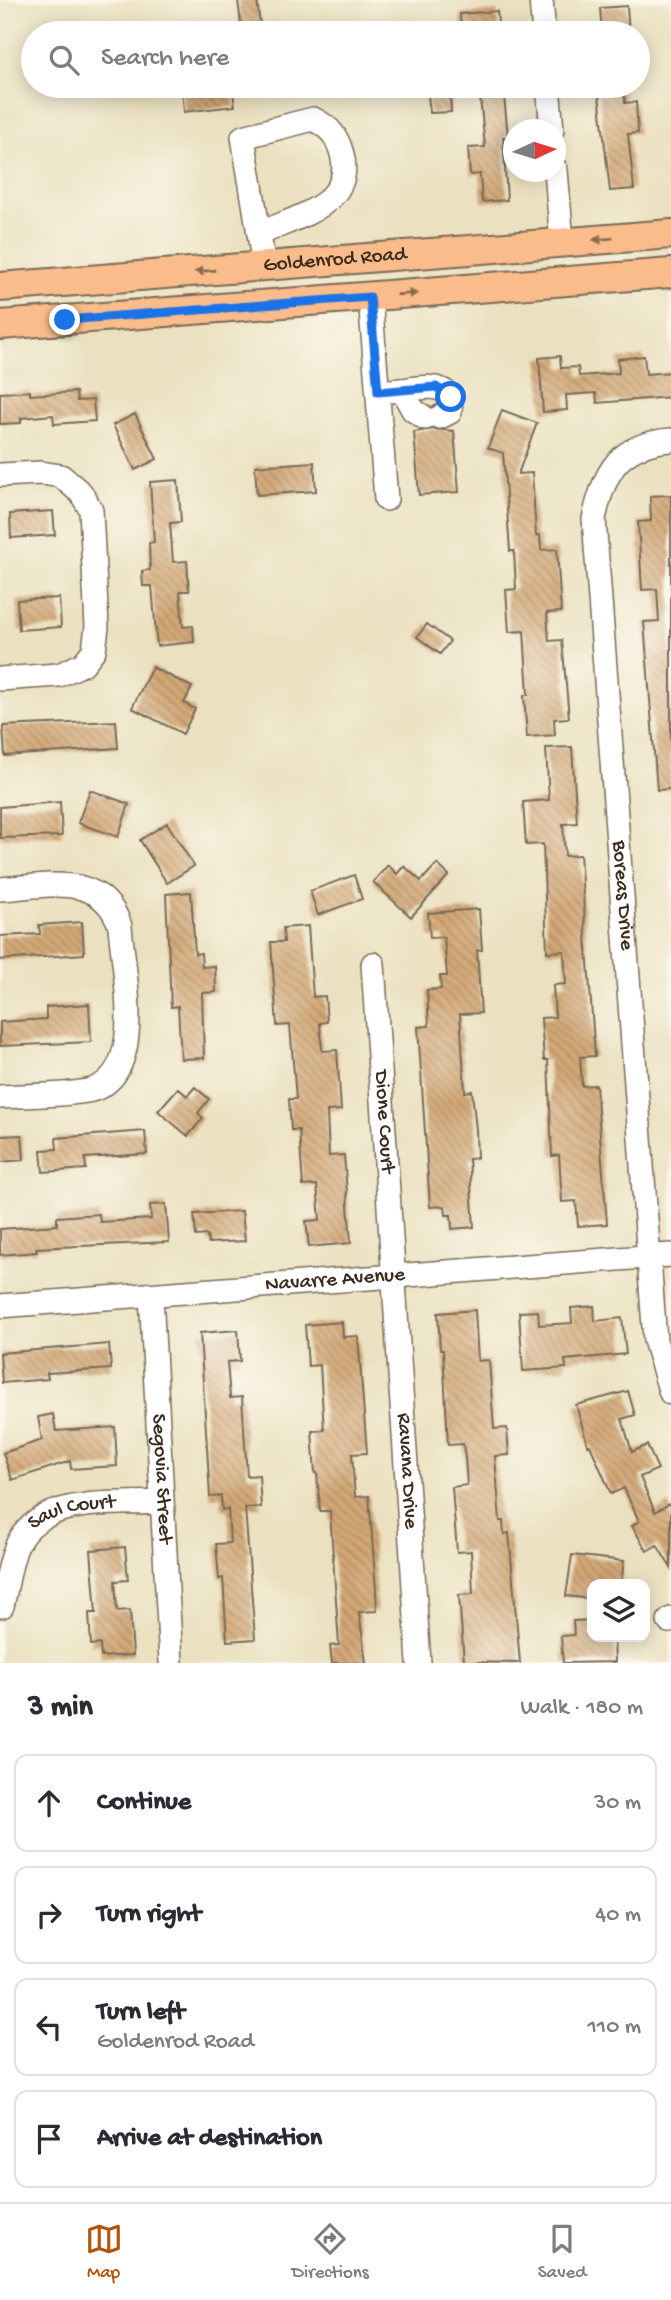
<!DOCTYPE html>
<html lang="en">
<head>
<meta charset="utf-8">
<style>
	:root { --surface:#fff; --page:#f2f2f3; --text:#2b2b33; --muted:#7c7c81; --line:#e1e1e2; --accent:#b45309 }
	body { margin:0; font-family:"Gochi Hand",sans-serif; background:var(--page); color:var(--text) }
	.controls { position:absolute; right:21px; bottom:21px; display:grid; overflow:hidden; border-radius:14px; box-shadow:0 4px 18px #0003 }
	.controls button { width:63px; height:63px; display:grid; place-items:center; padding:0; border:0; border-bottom:2px solid var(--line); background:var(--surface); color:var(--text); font:35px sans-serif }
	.compass { position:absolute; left:503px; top:119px; width:63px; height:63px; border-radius:50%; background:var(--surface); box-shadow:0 4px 18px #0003; rotate:86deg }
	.stop { position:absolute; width:21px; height:21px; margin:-16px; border:5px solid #1a73e8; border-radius:50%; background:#fff }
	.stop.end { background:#1a73e8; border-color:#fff; box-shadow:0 2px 7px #0008 }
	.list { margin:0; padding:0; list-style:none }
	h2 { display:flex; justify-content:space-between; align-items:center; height:91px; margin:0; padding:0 28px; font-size:30px }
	h2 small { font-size:23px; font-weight:400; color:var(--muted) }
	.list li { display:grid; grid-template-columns:46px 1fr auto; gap:21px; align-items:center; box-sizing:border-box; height:98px; margin:0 14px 14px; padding:0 14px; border:2px solid var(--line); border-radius:14px }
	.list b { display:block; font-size:26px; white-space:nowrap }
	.list p { margin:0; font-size:23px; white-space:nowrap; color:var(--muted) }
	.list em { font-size:23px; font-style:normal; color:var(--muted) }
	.icon { flex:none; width:38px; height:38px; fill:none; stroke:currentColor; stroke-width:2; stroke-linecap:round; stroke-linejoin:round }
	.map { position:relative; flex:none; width:671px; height:1663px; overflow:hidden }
	.search { position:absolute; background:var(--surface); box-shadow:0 4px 18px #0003; left:21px; right:21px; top:21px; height:77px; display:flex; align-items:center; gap:18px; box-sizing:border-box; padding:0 24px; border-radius:38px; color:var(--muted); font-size:26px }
	.sheet { height:539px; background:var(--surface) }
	nav { display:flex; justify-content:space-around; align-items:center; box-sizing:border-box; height:98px; border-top:2px solid var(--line); background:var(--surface); font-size:19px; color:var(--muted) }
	nav a { display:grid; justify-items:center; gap:4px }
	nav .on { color:var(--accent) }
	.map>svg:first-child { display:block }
</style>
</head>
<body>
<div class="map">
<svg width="671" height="1663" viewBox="0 0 671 1663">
	<defs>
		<pattern id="building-back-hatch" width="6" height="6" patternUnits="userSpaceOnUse" patternTransform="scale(1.75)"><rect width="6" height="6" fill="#d3a877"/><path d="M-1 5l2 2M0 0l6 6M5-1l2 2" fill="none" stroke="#ac8961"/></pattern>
	</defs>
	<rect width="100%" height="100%" fill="#fbf7ec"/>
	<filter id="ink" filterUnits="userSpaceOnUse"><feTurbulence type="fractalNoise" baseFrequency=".0143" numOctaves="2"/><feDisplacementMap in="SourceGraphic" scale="14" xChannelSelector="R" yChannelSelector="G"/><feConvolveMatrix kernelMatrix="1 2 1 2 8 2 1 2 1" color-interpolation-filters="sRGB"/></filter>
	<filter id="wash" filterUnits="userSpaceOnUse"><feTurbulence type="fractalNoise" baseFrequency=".00686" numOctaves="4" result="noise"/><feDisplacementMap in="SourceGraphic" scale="28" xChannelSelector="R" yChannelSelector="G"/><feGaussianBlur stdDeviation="1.57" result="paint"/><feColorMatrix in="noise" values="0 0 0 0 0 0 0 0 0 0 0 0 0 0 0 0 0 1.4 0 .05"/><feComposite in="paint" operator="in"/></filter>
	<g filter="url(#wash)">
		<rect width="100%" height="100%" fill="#ebe1c0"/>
		<g id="blocks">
			<!-- building -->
			<path fill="url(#building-back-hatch)" d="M238 0H257L261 33H242Z
				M627 6 629 33H602L600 8Z
				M497 11 499 33H461L460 14Z
				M182 86H232L235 106 184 112Z
				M598 86H624L625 103 636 102 638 133 628 134 634 189 610 191Z
				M450 94 451 112 430 113 428 95Z
				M504 95 508 137H503L507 200 482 202 480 174 470 175 468 148 485 147 480 97Z
				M560 356 561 368 578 367 579 376 619 373 618 359 644 356 646 374 671 372V397L597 403 596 393 566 395 567 410 543 412 539 358Z
				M30 391V395L76 392 77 401 93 400 95 421 54 424 53 415 21 418V423L0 424V393Z
				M502 410 537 423 518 474 532 473 536 536 540 535 541 550 557 549 561 612 547 613 549 641 562 640 569 718 554 719 555 735 527 737 524 695H528L524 631 509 632 506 590 516 589 514 551H510L503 453 488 448Z
				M135 414 157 459 135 470 113 425Z
				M433 429 454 431 459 492 419 495 414 432Z
				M314 462 316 491 257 495 255 466Z
				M178 480 181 522 170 523 173 562 187 561 189 591H180L183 627 193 626 194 642 157 646 152 586H143L142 571 150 570 149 543 154 542 150 482Z
				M671 495V789L657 790 644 622 659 621 657 589 642 590 638 522 651 521 650 496Z
				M53 511 55 535 11 538 10 514Z
				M59 598 61 627 19 630 17 600Z
				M427 624 450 641 440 654 417 637Z
				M152 667 192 687 184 703 195 709 183 734 132 708Z
				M116 721 118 748 5 756 3 726Z
				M572 747 577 823 563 824 565 856 580 855 595 1056 580 1057 582 1086 596 1085 607 1224 578 1226 576 1201 562 1202 559 1155 552 1156 548 1060H544L541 1018 555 1017 553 985 566 984 564 951 547 952 543 844 526 845 523 802 549 800 546 748Z
				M90 790 129 804 118 837 78 823Z
				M60 802 62 836 0 838V807Z
				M167 823 194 866 167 883 140 840Z
				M437 864 449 875 411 917 373 882 388 865 397 874 404 866 421 881Z
				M354 875 362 899 318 915 310 891Z
				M191 892 195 954 201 953 202 967 215 966 216 992 202 993 204 1058 181 1059 178 1006 171 1007 166 894Z
				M479 909 482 950H477L481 1013 460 1014 465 1092 472 1091 476 1130 477 1158 469 1159 474 1227 452 1229 451 1215H446L445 1206 430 1207 418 1027 429 1026 427 990 441 989 440 976H447L444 937 430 938 428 913Z
				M82 922 84 954 0 960V936L40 934 39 925Z
				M308 926 313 997 325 996 327 1022 320 1023 322 1051 337 1050 341 1110 327 1111 329 1156 344 1155 351 1243 309 1247 306 1221 320 1220 317 1185 303 1186 299 1130H291L289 1099H296L290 1025 277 1026 271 942H284L283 928Z
				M89 1004 91 1042 0 1046V1022L46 1019V1007Z
				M195 1087 209 1099 198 1113 203 1118 188 1136 158 1111 178 1088 187 1096Z
				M145 1131 147 1154 85 1158 86 1169 43 1172 41 1150 57 1149 56 1138Z
				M22 1135 24 1160 0 1162V1136Z
				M166 1204 169 1242 36 1248 37 1252 0 1255V1229L57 1225V1217L99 1214 100 1222 151 1219 150 1205Z
				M242 1211 245 1241 208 1243 207 1235 196 1236 194 1214Z
				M594 1306 595 1321 622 1318 626 1354 565 1360 566 1368 523 1371 519 1312 538 1311 539 1325 572 1323 571 1308Z
				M475 1310 478 1361 489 1360 494 1429 507 1428 509 1455 495 1456 500 1521H503L504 1534 509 1533 520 1663 464 1662 459 1595 473 1594 471 1551 457 1552 452 1487 467 1485 465 1458 463 1444 448 1445 443 1350H440L438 1313Z
				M342 1322 343 1337 358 1336 367 1453 352 1454 354 1485 355 1497 369 1496 376 1591 377 1611 359 1612 366 1663H332L330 1646 339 1645 330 1511H320L317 1473H315L312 1431 324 1430 320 1365 308 1366 305 1325Z
				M238 1330 240 1361 227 1362 230 1398 242 1397 247 1476 259 1475 261 1507 245 1508 255 1639 227 1641 223 1578 219 1579 216 1544 230 1543 228 1509 222 1510 221 1496 210 1497 200 1333Z
				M109 1344 111 1369 47 1373 48 1379 2 1383 0 1353Z
				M628 1391 635 1415 622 1419 632 1452 647 1445 658 1469 640 1477 655 1512 671 1503V1568L657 1545 647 1551 632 1526 639 1521 624 1488 611 1494 590 1445 588 1446 576 1405Z
				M53 1414 56 1431 115 1427 117 1466 71 1469 70 1461 12 1480 3 1453 42 1440 38 1417Z
				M125 1547 128 1580 115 1581 117 1611 130 1610 133 1655 101 1657 100 1644 91 1645 89 1613H96L91 1550Z
				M572 1555 624 1561 621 1584H592V1599L566 1596Z
				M592 1620V1637H614L615 1662 563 1663 561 1636 574 1635 573 1621Z"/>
		</g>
	</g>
	<g filter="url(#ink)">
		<use href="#blocks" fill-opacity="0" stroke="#796a57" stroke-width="2"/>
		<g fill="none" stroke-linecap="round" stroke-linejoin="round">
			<defs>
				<g id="minor">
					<path d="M541 0 544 33"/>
					<path d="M548 86 552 130"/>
					<path d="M556 170 562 243"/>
					<path d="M259 234 243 137 313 119C330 127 337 136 342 154 355 205 295 217 259 234L264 267"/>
					<path d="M370 297 386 499"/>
					<path d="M402 390C419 388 439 382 451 397L450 412 440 417"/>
					<path d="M388 391 402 390 413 410 425 418"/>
					<path id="s1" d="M671 440C619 444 604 471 594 519L655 1340 671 1393"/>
					<path d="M0 475 41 473 61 476 81 493 91 510 97 627 94 650 83 664 59 675 0 679"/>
					<path d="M0 889C46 886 102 871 120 926 123 972 149 1079 87 1091 59 1096 28 1095 0 1097"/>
					<path id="s2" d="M373 964 419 1663"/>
					<path id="s3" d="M151 1295 171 1663"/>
					<path id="s4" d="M0 1306 671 1255"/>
					<path id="s5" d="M2 1606C7 1587 9 1561 18 1543 43 1495 114 1505 160 1502"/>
					<path d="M669 1621 671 1619"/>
				</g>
				<g id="major">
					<path id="s6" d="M0 287 671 234"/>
					<path d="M0 325 671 273"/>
				</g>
			</defs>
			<!-- minor casing -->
			<use href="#minor" stroke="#796a57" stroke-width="26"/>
			<!-- major casing -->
			<use href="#major" stroke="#796a57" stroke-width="32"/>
			<!-- minor -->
			<use href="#minor" stroke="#fff" stroke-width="23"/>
			<!-- major -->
			<use href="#major" stroke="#f9bc8a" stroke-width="28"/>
		</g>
		<!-- one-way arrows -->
		<defs><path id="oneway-solid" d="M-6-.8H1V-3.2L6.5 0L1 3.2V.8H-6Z" transform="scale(1.75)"/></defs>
		<g fill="#906c4f">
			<use href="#oneway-solid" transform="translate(603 239) rotate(175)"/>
			<use href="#oneway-solid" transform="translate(205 271) rotate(176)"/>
			<use href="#oneway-solid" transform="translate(407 294) rotate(-4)"/>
		</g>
	</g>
	<g fill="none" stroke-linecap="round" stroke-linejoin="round" filter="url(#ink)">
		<!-- route -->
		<path stroke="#1a73e8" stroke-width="9" d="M65 320 370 297 378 392 436 387 451 397"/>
	</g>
	<g text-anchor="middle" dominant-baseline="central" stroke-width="7" stroke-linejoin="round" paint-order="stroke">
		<!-- street labels -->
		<g font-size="21" fill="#3b2a1e" stroke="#fbf7ec">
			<text stroke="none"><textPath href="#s6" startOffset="336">Goldenrod Road</textPath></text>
			<text stroke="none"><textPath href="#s1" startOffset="499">Boreas Drive</textPath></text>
			<text stroke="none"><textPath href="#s2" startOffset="158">Dione Court</textPath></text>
			<text stroke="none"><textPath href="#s4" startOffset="336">Navarre Avenue</textPath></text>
			<text stroke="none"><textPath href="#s2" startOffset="508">Ravana Drive</textPath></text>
			<text stroke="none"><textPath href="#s3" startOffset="184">Segovia Street</textPath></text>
			<text stroke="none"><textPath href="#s5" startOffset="131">Saul Court</textPath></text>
		</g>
	</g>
</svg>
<div class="controls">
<button><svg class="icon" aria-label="layers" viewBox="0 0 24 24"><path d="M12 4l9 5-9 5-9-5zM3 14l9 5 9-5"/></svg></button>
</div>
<svg class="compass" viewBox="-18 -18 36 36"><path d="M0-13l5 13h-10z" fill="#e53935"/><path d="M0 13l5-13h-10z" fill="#7c7c81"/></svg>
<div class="stop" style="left:451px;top:397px"></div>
<div class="stop end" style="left:65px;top:320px"></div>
<div class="search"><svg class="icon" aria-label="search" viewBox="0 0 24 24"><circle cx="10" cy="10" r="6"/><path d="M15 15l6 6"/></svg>Search here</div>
</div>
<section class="sheet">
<h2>3 min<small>Walk · 180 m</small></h2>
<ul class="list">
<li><svg class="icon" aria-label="ahead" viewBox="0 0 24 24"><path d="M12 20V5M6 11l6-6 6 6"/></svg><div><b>Continue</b></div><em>30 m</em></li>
<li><svg class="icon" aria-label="right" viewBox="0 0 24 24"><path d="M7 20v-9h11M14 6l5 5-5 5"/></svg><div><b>Turn right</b></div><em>40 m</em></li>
<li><svg class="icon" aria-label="left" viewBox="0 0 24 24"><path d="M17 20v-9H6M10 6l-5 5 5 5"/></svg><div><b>Turn left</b><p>Goldenrod Road</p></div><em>110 m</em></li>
<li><svg class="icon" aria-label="arrive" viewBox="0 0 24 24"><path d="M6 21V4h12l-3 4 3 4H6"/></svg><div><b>Arrive at destination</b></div></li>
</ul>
</section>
<nav>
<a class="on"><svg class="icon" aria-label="map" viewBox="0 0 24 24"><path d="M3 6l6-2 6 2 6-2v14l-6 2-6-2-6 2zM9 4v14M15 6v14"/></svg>Map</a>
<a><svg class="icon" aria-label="directions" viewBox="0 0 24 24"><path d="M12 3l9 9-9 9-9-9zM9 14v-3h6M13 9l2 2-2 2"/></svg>Directions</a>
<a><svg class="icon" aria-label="saved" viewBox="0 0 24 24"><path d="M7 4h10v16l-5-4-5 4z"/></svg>Saved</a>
</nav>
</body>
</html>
